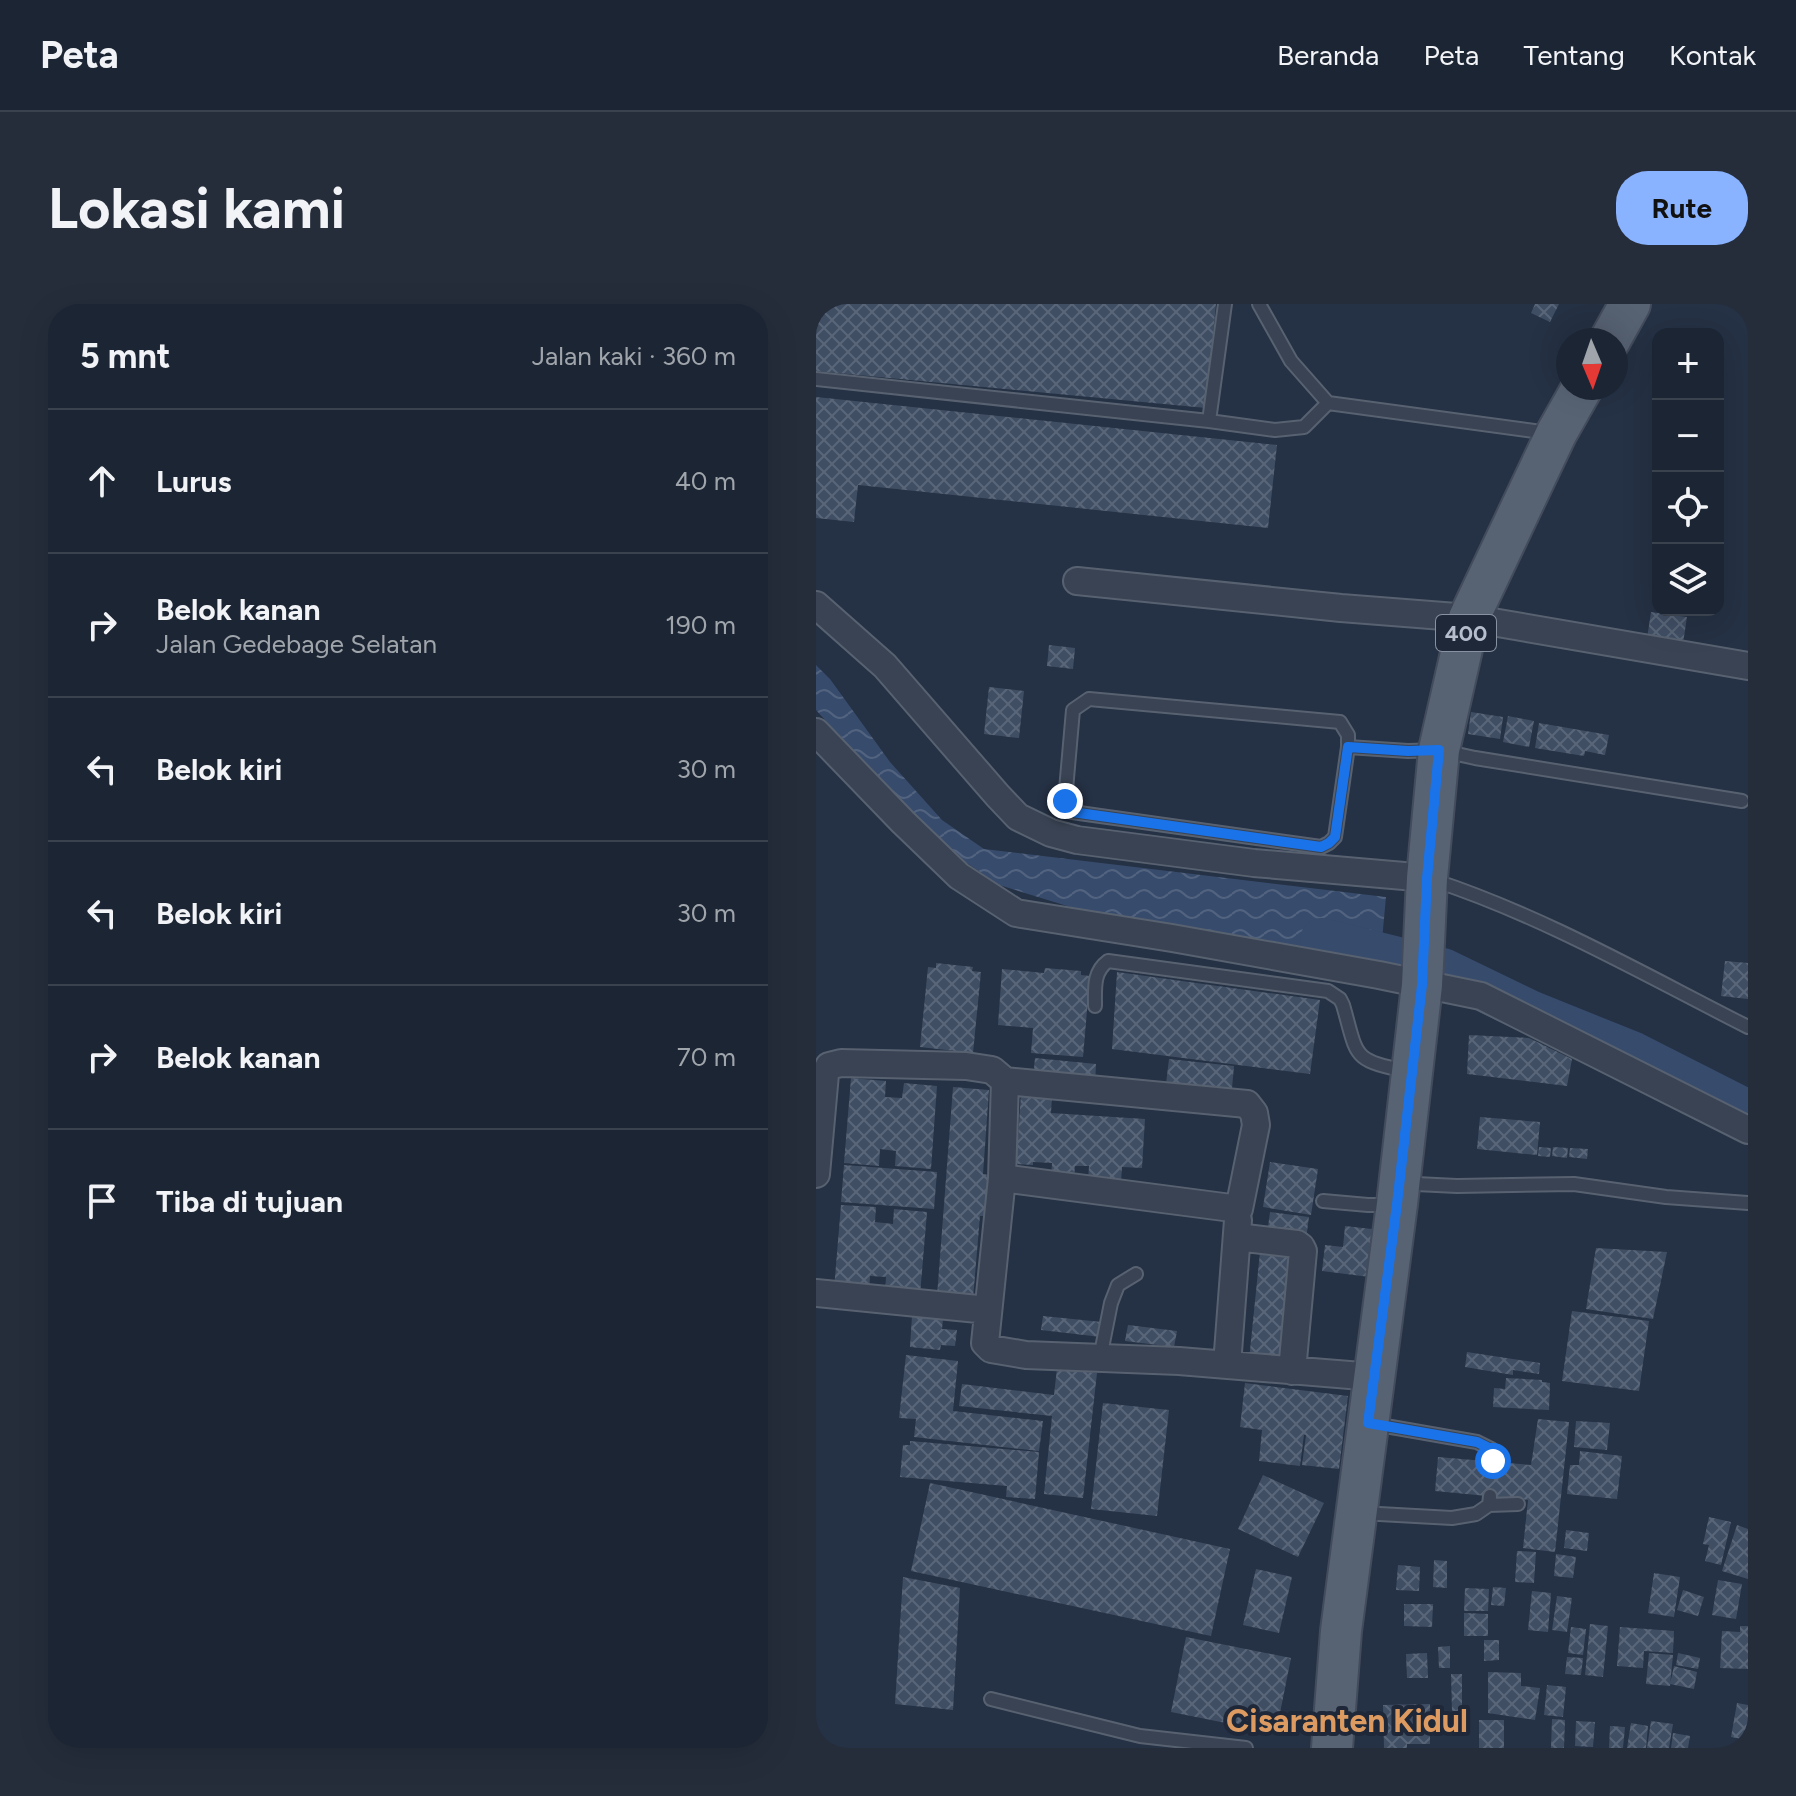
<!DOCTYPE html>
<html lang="id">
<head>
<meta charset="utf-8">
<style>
	:root { --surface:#1c2533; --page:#252d3b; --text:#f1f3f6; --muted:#a0a5ac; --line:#3a424e; --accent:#8ab3ff }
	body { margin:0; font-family:Figtree,sans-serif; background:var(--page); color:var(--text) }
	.controls { position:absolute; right:24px; top:24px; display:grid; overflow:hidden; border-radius:16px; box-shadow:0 8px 32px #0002 }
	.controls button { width:72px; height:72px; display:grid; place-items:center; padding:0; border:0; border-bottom:2px solid var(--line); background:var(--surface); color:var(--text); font:40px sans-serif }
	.compass { position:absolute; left:740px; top:24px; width:72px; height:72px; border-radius:50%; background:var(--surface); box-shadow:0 8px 32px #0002; rotate:178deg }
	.stop { position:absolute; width:24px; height:24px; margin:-18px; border:6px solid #1a73e8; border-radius:50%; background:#fff }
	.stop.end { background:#1a73e8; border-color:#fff; box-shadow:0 2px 8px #0008 }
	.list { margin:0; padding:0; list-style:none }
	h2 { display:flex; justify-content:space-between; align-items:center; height:104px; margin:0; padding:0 32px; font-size:34px }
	h2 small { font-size:26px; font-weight:400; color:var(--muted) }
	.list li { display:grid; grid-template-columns:52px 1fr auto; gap:24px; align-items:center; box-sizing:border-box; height:144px; padding:0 32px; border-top:2px solid var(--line) }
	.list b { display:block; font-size:30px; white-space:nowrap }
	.list p { margin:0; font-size:26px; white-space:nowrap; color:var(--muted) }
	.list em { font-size:26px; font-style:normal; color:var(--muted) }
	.icon { flex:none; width:44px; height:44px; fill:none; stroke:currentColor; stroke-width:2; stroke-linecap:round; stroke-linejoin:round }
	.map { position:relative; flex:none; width:932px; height:1444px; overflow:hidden; border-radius:32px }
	header { display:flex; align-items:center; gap:48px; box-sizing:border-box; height:112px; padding:0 40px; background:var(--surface); border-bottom:2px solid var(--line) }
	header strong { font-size:38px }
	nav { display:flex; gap:44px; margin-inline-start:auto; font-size:28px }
	.intro { display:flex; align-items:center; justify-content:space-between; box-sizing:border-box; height:192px; padding:0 48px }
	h1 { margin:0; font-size:56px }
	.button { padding:20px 36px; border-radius:32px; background:var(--accent); color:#111; font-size:28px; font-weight:700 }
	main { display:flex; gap:48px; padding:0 48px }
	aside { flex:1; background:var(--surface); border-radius:32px; box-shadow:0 8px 32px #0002 }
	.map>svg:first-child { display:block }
</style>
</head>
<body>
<header>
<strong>Peta</strong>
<nav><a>Beranda</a><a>Peta</a><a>Tentang</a><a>Kontak</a></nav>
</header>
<div class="intro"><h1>Lokasi kami</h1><a class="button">Rute</a></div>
<main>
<aside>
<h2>5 mnt<small>Jalan kaki · 360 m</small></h2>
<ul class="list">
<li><svg class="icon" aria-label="ahead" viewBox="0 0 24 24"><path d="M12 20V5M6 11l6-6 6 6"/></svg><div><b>Lurus</b></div><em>40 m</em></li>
<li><svg class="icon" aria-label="right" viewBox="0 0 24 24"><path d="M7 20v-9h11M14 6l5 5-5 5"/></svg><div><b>Belok kanan</b><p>Jalan Gedebage Selatan</p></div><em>190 m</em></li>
<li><svg class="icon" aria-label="left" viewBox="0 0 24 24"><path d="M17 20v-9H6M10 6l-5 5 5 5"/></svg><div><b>Belok kiri</b></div><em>30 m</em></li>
<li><svg class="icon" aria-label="left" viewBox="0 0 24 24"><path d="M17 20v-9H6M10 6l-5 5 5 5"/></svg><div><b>Belok kiri</b></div><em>30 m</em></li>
<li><svg class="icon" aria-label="right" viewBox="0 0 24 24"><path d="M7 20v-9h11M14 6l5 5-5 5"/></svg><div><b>Belok kanan</b></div><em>70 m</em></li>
<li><svg class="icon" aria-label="arrive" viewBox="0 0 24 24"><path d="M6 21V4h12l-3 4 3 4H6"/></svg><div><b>Tiba di tujuan</b></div></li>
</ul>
</aside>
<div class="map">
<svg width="932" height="1444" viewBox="0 0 932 1444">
	<defs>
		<pattern id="water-waves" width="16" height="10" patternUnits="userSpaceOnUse" patternTransform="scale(2)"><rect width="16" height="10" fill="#374b6c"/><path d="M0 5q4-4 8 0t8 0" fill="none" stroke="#526380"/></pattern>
		<pattern id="building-cross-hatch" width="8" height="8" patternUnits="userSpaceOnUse" patternTransform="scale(2)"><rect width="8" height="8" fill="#404e64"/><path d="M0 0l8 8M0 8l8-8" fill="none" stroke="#596679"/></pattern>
	</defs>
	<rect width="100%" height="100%" fill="#253144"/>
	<!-- water -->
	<path fill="url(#water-waves)" d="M0 361 14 375 74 458 126 516 168 545 570 593 564 658 303 618 183 581 116 535 0 406Z"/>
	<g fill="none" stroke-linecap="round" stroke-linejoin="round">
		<!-- river -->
		<path stroke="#374b6c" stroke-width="44" d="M506 636 627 666 716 709 818 750 932 808"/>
	</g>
	<!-- building -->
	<path fill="url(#building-cross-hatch)" d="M0 0H400L390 104 0 67Z
		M719 0H743L734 18 715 9Z
		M0 93 461 141 452 224 42 181 38 218 0 214Z
		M835 308 871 313 866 346 830 341Z
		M233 341 259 344 257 365 231 362Z
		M173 383 208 387 203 434 168 430Z
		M655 408 687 413 684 435 652 430Z
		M692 412 718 417 713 443 687 438Z
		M723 419 793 431 789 451 769 447 768 452 719 444Z
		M909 657 932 659V695L905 692Z
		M120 659 157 663 156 667 165 668 157 749 104 743 112 663 120 664Z
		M229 664 265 667V671L274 672 267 753 215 749 217 724 182 721 186 665 228 669Z
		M301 668 504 696 494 770 296 745Z
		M653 731 713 734 756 755 751 782 651 770Z
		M219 754 280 760 279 781 217 775Z
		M353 755 418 762 415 795 349 788Z
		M35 774 70 777 69 793 86 794 88 779 121 782 115 865 79 862 80 847 64 845 63 862 28 859Z
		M137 783 173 786 167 870 173 871 170 912H164L157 995 121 992Z
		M205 790 236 792 235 809 329 815 326 864 306 863 305 878 272 876 273 862H259L258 875 235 874 236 859 217 858V861L200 860Z
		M664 813 724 818 721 851 661 845Z
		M723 843 735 844 734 853 722 852Z
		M737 843 752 844 751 854 736 852Z
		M754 844 772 845 771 855 753 853Z
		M454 858 502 865 495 911 447 903Z
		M28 861 121 868 118 905 25 898Z
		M25 901 60 903 59 918 77 920 78 905 111 908 104 991 69 988 70 973 54 972 53 988 18 985Z
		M454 908 493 913 490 935 451 930Z
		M529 922 565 926 554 973 506 967 509 941 527 943Z
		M780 944 851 948 837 1015 770 1005Z
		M444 948 480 951 469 1060 433 1056Z
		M756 1007 833 1017 823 1087 746 1077Z
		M96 1012 127 1015 126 1025 141 1026 139 1042 125 1041 124 1046 94 1043Z
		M227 1012 286 1018 285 1033 225 1026Z
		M312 1021 361 1027 358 1043 309 1037Z
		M651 1048 724 1059 723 1070 697 1066V1071L649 1063Z
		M90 1051 142 1057 137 1107 227 1117 223 1147 98 1133 100 1115 83 1114Z
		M241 1064 281 1069 267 1194 228 1190 236 1112 143 1102 146 1080 238 1091Z
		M690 1074 726 1076V1078L734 1079 733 1106 677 1103 678 1084 689 1085Z
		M429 1079 532 1092 523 1165 486 1161 490 1131H488L484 1162 443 1157 446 1126 424 1123Z
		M287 1099 353 1106 341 1212 275 1205Z
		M722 1115 753 1118 739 1248 707 1244 712 1196 619 1187 622 1153 715 1161Z
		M760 1117 794 1119 791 1146 758 1143Z
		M94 1137 223 1148 219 1195 190 1193 191 1182 84 1173 87 1141H94Z
		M764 1147 806 1152 801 1195 751 1190 754 1161H763Z
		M447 1171 508 1199 482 1253 422 1225Z
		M114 1179 414 1245 395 1332 95 1267Z
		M893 1213 915 1218 905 1261 889 1257 893 1241 887 1240Z
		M921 1221 932 1225V1275L906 1267Z
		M750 1226 773 1229 771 1247 748 1244Z
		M701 1247 720 1248 718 1279 699 1278Z
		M740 1250 760 1253 757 1274 738 1272Z
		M618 1256 631 1257V1284L617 1283Z
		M582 1261 604 1263 603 1287 580 1286Z
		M440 1265 476 1273 463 1329 427 1321Z
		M838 1269 864 1273 858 1313 832 1309Z
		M87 1273 144 1284 137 1406 79 1400Z
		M902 1276 926 1280 920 1315 896 1311Z
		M677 1283 690 1284 688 1302 675 1301Z
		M649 1284 673 1285 672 1307H648Z
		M867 1286 888 1293 882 1312 861 1306Z
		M716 1287 735 1289 732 1328 712 1326Z
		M741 1292 756 1294 751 1328 736 1326Z
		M588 1300H617L616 1323 588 1322Z
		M648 1309 672 1310V1332H648Z
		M774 1320 792 1322 787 1373 769 1371Z
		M924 1322H932V1365L904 1364 906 1327 924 1328Z
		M755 1323 770 1325 767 1351 752 1349Z
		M804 1323 858 1327 857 1349 828 1347 827 1364 801 1362Z
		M370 1333 475 1354 460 1429 355 1408Z
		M668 1336H683V1356L668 1357Z
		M634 1342V1364H623L622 1343Z
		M611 1349 612 1374H591L590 1350Z
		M833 1349 857 1351 854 1382 830 1380Z
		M862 1349 884 1354 882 1365 860 1361Z
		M751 1353 767 1354 765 1371 749 1370Z
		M858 1362 881 1368 878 1385 854 1380Z
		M672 1368 705 1369V1382L724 1384 719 1416 672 1409Z
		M635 1370H646V1408H636Z
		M731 1381 750 1383 747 1413 728 1411Z
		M921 1399 932 1401V1436L915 1433Z
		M614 1400V1440H591V1444H568L567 1401Z
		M736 1415 749 1416 748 1444H735Z
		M663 1416H688V1444H663Z
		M760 1417 779 1418 777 1443 759 1442Z
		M835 1417 857 1420 853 1444H831Z
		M815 1419 832 1422 830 1444H811Z
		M794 1422 809 1423 807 1444H793Z
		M857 1429 874 1432 872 1444H855Z"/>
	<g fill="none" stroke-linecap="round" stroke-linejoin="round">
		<defs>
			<path id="lane" d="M443 0 475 57 512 99 733 129
				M0 75 393 117 409 0
				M393 117 459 126 488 123 512 99
				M532 443 519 533 513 539 505 543 256 508 249 497 257 406 273 395 524 418 532 431V443L592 447 623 446 659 454 926 497
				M617 576C727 612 829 671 932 723
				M279 702C279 684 277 668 292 657L512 687 524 695 527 701C542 753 535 756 591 767
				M590 883 600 880 641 882 758 880 850 893 932 899
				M507 897 552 901H575
				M284 1054 295 999 302 981 320 970
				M558 1120 661 1138 675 1145 677 1157
				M673 1201 702 1200
				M545 1209 636 1214 660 1210 673 1201 674 1192
				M175 1395 324 1432 430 1444"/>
			<path id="street" d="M261 277 525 304 653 314 932 362
				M0 301 69 362 182 492 202 513 235 529 261 536 438 559 611 574
				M0 428 87 518 143 572 200 609 356 634 563 671 665 692 932 826
				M0 870 9 770 13 762 25 759 150 762 176 766 189 777 186 874 169 1039 175 1045 210 1051 363 1057 558 1073
				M186 874 423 905 440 821 438 809 431 800 189 777
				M421 933 481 940 485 943 487 947 476 1067
				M0 989 172 1006
				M411 1061 422 916"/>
			<path id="primary" d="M794 36 814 0
				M516 1444 525 1327 581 900 606 681 611 574 623 446 653 314 740 130 766 84"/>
		</defs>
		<!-- lane casing -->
		<use href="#lane" stroke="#576170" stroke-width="16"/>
		<!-- street casing -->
		<use href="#street" stroke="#576170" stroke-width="30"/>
		<!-- primary casing -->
		<use href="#primary" stroke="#434c5c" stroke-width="44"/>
		<!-- lane -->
		<use href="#lane" stroke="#394353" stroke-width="12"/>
		<!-- street -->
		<use href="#street" stroke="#394353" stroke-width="26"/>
		<!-- primary -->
		<use href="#primary" stroke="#576273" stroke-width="40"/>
	</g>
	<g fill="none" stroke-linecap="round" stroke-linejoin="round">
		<!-- route -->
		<path stroke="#1a73e8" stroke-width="10" d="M249 497 256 508 505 543 513 539 519 533 532 443 592 447 623 446 611 574 606 681 581 900 552 1119 661 1138 675 1145 677 1157"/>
	</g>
	<g text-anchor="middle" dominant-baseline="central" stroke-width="8" stroke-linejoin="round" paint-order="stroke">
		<!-- shield labels -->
		<rect fill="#1e2838" stroke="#8891a0" stroke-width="2" x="620" y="311" width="60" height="36" rx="6"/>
		<g font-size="22" font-weight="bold" fill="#b6becd">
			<text x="650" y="329">400</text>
		</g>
		<!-- district labels -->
		<g font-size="32" font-weight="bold" fill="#dd9b61" stroke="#1e2838">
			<text x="531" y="1417">Cisaranten Kidul</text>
		</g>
	</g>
</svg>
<div class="controls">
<button>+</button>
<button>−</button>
<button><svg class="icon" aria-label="locate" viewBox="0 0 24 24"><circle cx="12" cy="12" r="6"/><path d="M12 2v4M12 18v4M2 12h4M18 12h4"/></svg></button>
<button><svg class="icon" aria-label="layers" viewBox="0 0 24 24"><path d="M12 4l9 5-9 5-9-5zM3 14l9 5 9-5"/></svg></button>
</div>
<svg class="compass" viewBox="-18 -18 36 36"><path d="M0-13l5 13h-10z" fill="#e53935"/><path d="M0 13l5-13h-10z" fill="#a0a5ac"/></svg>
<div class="stop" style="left:677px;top:1157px"></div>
<div class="stop end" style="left:249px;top:497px"></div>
</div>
</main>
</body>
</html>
